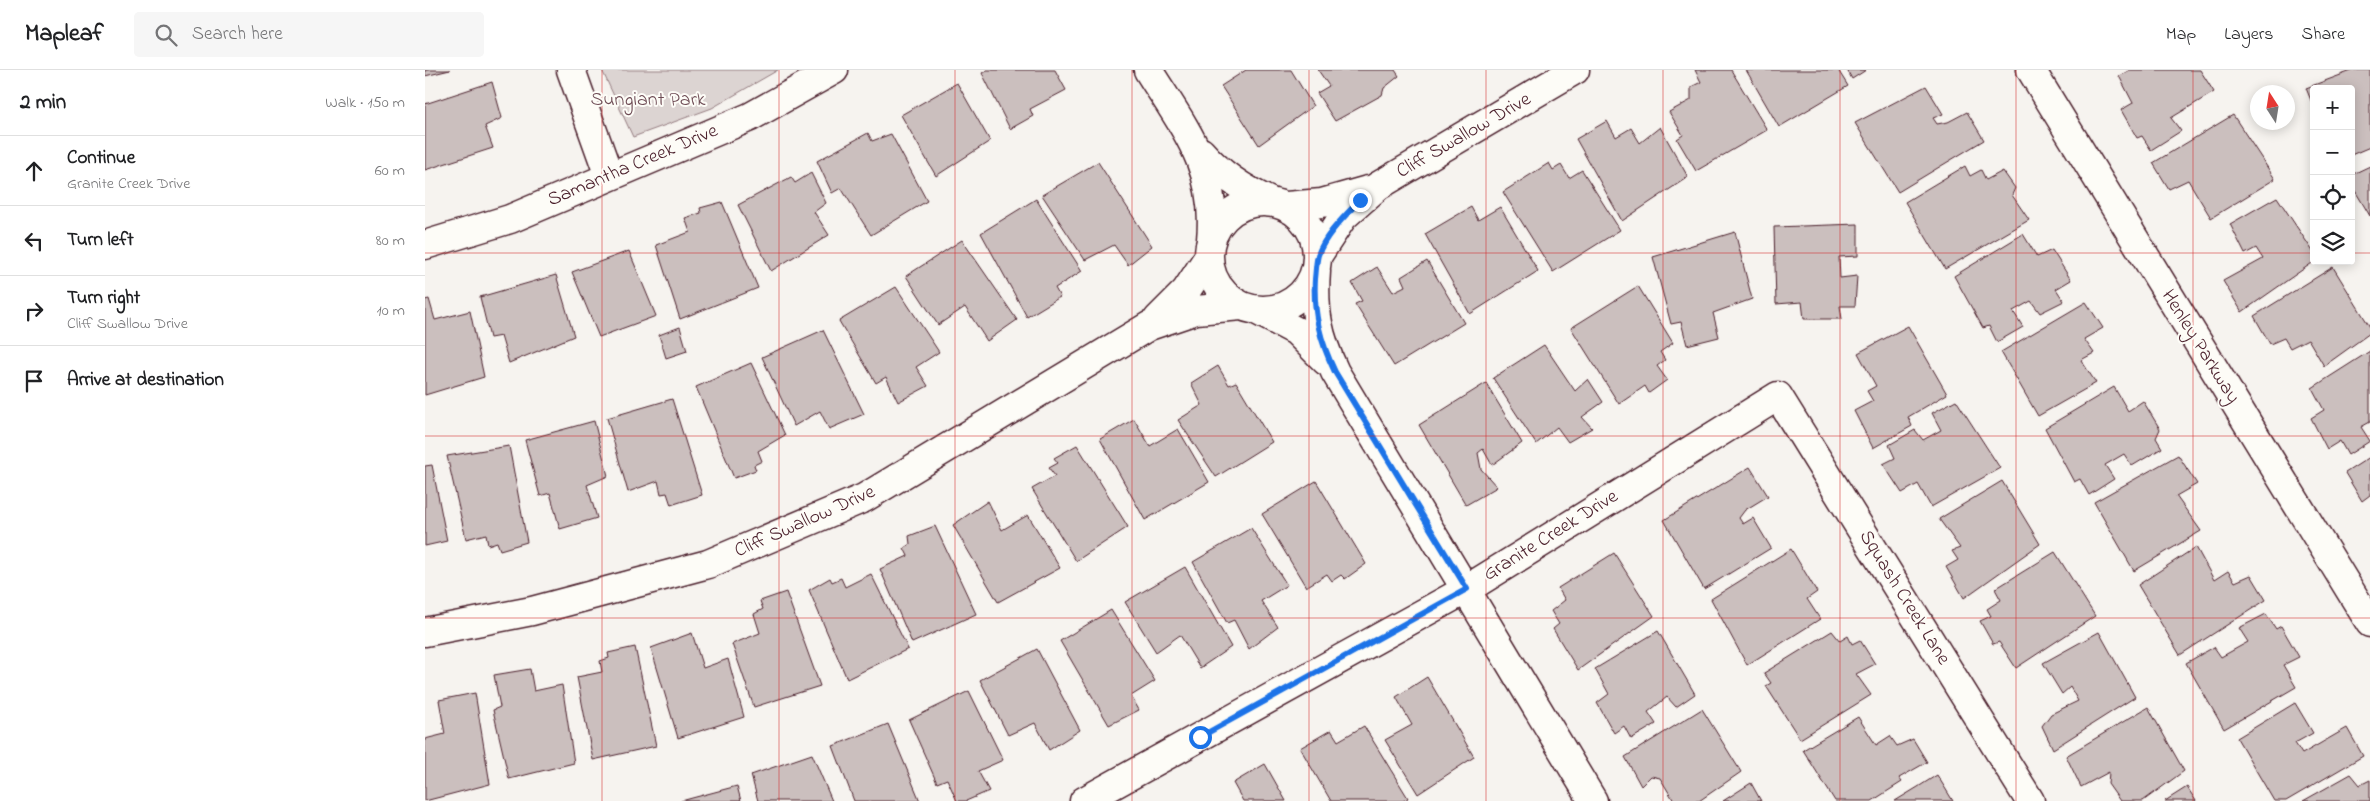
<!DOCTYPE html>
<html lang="en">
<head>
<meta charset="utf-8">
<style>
	:root { --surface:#fff; --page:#f6f6f6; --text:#202124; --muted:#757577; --line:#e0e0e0 }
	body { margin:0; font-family:"Indie Flower",sans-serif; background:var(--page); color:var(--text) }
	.controls { position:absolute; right:15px; top:15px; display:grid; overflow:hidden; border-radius:5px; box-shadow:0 2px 12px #0003 }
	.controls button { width:45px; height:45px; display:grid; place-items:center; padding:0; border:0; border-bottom:1px solid var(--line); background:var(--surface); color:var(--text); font:25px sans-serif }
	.compass { position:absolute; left:1825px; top:15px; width:45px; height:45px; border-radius:50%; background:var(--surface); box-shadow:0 2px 12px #0003; rotate:348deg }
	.stop { position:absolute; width:15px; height:15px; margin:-11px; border:4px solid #1a73e8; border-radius:50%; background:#fff }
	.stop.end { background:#1a73e8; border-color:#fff; box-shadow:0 1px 5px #0008 }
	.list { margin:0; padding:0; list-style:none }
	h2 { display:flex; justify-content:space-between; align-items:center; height:65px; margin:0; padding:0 20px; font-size:21px }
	h2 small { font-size:16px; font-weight:400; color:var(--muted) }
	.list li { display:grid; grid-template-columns:32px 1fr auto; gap:15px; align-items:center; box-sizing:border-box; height:70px; padding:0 20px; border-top:1px solid var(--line) }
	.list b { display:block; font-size:19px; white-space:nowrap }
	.list p { margin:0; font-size:16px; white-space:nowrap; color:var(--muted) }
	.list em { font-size:16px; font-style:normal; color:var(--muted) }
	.icon { flex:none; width:28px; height:28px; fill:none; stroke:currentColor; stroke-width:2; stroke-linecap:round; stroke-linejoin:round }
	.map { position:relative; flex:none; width:1945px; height:731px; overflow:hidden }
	header { display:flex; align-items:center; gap:30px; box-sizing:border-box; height:70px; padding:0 25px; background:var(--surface); border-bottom:1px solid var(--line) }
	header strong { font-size:24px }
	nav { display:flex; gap:28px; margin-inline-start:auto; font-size:18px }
	.search { width:350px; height:45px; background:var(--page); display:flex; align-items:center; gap:12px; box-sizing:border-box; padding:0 18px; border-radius:5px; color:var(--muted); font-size:19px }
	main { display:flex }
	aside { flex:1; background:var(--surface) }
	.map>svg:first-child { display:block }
</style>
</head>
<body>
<header>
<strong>Mapleaf</strong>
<div class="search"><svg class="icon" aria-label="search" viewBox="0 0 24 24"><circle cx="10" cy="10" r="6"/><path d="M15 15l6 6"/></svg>Search here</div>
<nav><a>Map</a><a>Layers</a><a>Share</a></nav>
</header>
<main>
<aside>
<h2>2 min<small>Walk · 150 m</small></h2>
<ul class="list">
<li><svg class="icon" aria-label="ahead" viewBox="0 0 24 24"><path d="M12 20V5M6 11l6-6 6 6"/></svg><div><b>Continue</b><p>Granite Creek Drive</p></div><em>60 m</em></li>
<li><svg class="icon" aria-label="left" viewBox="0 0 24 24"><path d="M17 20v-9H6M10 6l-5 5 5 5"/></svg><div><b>Turn left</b></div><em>80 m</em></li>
<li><svg class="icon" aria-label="right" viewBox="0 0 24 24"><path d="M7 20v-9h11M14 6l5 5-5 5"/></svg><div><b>Turn right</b><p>Cliff Swallow Drive</p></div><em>10 m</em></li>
<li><svg class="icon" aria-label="arrive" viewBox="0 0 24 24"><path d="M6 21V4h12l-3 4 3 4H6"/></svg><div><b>Arrive at destination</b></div></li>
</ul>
</aside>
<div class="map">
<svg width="1945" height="731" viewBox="0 0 1945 731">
	<rect width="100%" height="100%" fill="#f6f3ef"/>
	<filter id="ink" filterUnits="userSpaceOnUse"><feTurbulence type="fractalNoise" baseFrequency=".02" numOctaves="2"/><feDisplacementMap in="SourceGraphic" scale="10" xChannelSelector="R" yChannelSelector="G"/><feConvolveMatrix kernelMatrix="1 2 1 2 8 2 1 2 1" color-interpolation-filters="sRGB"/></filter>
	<g filter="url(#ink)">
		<!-- green -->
		<path fill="#dcd4d2" stroke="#937a7e" d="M177 0H353L287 38 208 67Z"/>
		<!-- building -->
		<path fill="#cbbfbe" stroke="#4a1f2b" d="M0 0H25L0 6Z
			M562 0H630L641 20 605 39 608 46 585 59 557 3Z
			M821 0H866L888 36 834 75 796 16Z
			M893 0H970L974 6 959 18 957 25 910 51 892 23 904 16Z
			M1270 0H1306L1342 60 1271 101 1252 69 1258 65 1244 42 1266 30V17L1276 12Z
			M1321 0H1413L1423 16 1354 57Z
			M1422 0H1441L1427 9Z
			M1705 0H1775L1789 22 1746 48 1756 61 1726 80 1717 66 1712 68 1696 40 1708 33 1694 6Z
			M1929 0H1945V77L1926 85V19H1889V38L1881 18Z
			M67 12 77 48 60 56 68 78 0 100V34Z
			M532 13 565 71 511 106 476 45Z
			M1501 16 1518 44 1508 48 1512 54 1523 52 1542 42 1559 70 1473 122 1430 53Z
			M1808 45 1850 109 1786 148 1763 110 1744 119 1728 93Z
			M1182 51 1191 67 1206 58 1215 73 1235 57 1263 107 1197 151 1151 69Z
			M443 63 447 71 466 64 502 131 446 165 416 118 407 123 392 91Z
			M673 92 727 176 703 195 689 175 660 190 617 125Z
			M1124 93 1128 100 1136 95 1144 108 1157 100 1195 160 1128 202 1078 122Z
			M1540 96 1545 106 1556 100 1561 110 1578 101 1590 118 1587 125 1604 150 1520 199 1480 132Z
			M1945 96V146L1926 114V105Z
			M386 103 401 133 389 142 404 165 346 201 313 135 366 107 370 113Z
			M1852 127 1889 183 1890 191 1817 242 1798 211 1838 189 1831 178 1820 184 1805 154Z
			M611 129 657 201 630 218 635 227 602 247 556 163Z
			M297 132 333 218 255 249 231 175 265 162 260 148 276 143 275 138Z
			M1046 137 1053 150 1075 137 1113 201 1045 244 1000 164Z
			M1433 154V186L1414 187 1415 208 1432 206 1430 236H1415L1417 249H1379L1377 232 1351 234 1349 157Z
			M1310 162 1327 229 1288 243 1294 267 1262 275 1256 252 1246 254 1228 187Z
			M1598 164 1612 187 1627 180 1646 210 1631 219 1639 231 1615 243 1606 231 1588 241 1598 257 1572 272 1564 256 1558 258 1529 206Z
			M537 170 592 250 562 271 540 237 513 255 481 206Z
			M204 181 231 246 174 267 147 202Z
			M1002 191 1039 253 969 296 930 234 937 231 927 213 952 197 968 222 980 216 976 207Z
			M1908 197 1945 257V263L1899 296 1883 269 1865 278 1859 268 1845 274 1829 246Z
			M131 205 149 266 84 293 76 266 65 268 55 227Z
			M1213 216 1248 273 1235 282 1240 290 1232 296 1242 310 1224 323 1220 316 1194 334 1146 258Z
			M471 217 514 282 491 297 503 316 473 332 461 307 451 313 414 251Z
			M4 229 10 250 45 241 59 307 0 325V230Z
			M1661 232 1678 258 1659 269 1669 283 1656 290 1671 313 1613 346 1576 282Z
			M1483 256 1522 324 1483 347 1487 356 1448 378 1429 341 1448 331 1442 321 1451 316 1433 283Z
			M255 257 262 281 241 288 234 265Z
			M398 260 439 344 404 359 395 341 369 356 337 287Z
			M1119 275 1150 321 1163 309 1178 332 1157 347 1167 358 1143 372 1132 357 1111 374 1068 308Z
			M1945 281V352L1936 357 1945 371 1923 385 1915 371 1902 379 1886 348 1899 340 1887 318Z
			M326 293 360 365 333 381 337 391 329 395 331 400 309 408 271 317Z
			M793 296 804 315 811 312 847 372 791 407 753 350 777 335 766 313Z
			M1061 313 1097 373 1067 395 1058 379 1053 383 1056 399 1072 417 1041 435 994 355Z
			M1689 317 1703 341 1718 331 1735 359 1731 368 1737 378 1707 396 1699 384 1680 395 1689 409 1664 425 1655 409 1649 412 1620 358Z
			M247 329 277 425 246 435 242 423 236 424 233 411 203 422 182 348Z
			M1531 330 1575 398 1506 437 1493 414 1477 423 1458 394 1470 388 1464 375 1490 360 1498 370 1516 360 1507 343Z
			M709 349 725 376 753 359 784 412 720 450 675 369Z
			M169 351 183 406 162 415 172 448 135 459 125 423 115 426 100 370Z
			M652 375 703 457 651 491 607 419 630 406 624 398 633 393 629 388Z
			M84 376 102 472 75 480 72 472 63 475 61 464 41 469 22 386Z
			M1753 385 1772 414 1751 426 1776 461 1709 501 1669 432Z
			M1945 387V425L1937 431 1920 403Z
			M7 395 22 471 0 476V396Z
			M1325 397 1343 426 1320 440 1314 448 1318 454 1328 448 1346 478 1279 519 1239 450Z
			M891 411 941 494 920 509 916 505 907 511 902 504 881 517 837 444Z
			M1577 411 1615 474 1539 528 1521 497 1533 490 1527 481 1535 478 1514 449Z
			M563 431 577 460 603 445 635 498 573 532 528 455Z
			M510 456 551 544 487 573 455 499 483 486 479 478 485 474 484 466Z
			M826 458 862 515 836 531 853 557 824 579 809 550 802 553 768 492Z
			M1771 477 1789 510 1803 501 1810 512 1826 505 1841 530 1755 585 1713 515Z
			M1366 479 1392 522 1382 529 1395 549 1322 595 1286 529Z
			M1630 482 1670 546 1591 598 1574 572 1568 574 1555 551 1566 546 1562 539 1576 530 1570 519Z
			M1189 483 1229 546 1153 600 1128 559 1134 554 1126 541 1140 530 1133 518Z
			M760 497 806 577 775 598 755 565 731 582 700 532Z
			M446 504 483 579 422 609 384 520 405 508 407 512 416 508 420 517Z
			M361 522 395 616 329 637 307 574 335 563 329 544 338 539 335 531Z
			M686 540 730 611 706 626 714 640 684 655 635 571Z
			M1841 544 1851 559 1856 556 1874 587 1858 595 1871 617 1799 659 1761 593 1789 577 1796 587 1823 572 1814 558Z
			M1233 561 1270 624 1251 637 1242 627 1223 642 1231 654 1206 669 1199 656 1189 663 1172 633 1184 624 1170 599Z
			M1407 561 1415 571 1423 566 1427 574 1435 570 1450 594 1431 604 1446 625 1375 669 1341 616 1346 613 1339 603Z
			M1674 562 1710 627 1628 679 1617 656 1626 644 1653 631 1645 617 1637 624 1618 593Z
			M267 563 278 598 303 589 319 647 253 668 226 578Z
			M210 577 231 676 168 690 152 607 177 602 175 591 184 588 183 583Z
			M612 579 655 660 624 680 610 653 583 665 555 610Z
			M105 599 109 621 137 615 149 693 84 709 68 640 75 637 69 605Z
			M1002 607 1049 687 993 724 960 670 987 655 971 627Z
			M544 621 578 690 553 701 564 721 541 731H532L522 709 512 713 484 650Z
			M50 623 65 714 0 731V669L20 664 14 630Z
			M1870 633 1888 663 1870 673 1877 684 1922 658 1938 686 1861 731H1849L1812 668Z
			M1723 637 1759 701 1718 731H1695L1683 714 1684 702 1656 717 1641 686Z
			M1277 639 1316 702 1274 731H1249L1235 708 1226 706 1216 716 1200 687Z
			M1433 647 1451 675 1465 666 1472 676 1488 669 1502 692 1474 708 1477 712 1447 731H1410L1378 680Z
			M463 654 495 731H429L408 676Z
			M939 656 983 728 978 731H906L875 678 906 660 913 671Z
			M387 684 407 731H333L326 705Z
			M840 694 861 731H818L808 713Z
			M1926 704 1935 715 1945 710V731H1878Z
			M1512 705 1528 731H1470L1493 717Z
			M1326 713 1336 731H1298Z
			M312 716 316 731H256Z
			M1762 717 1771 731H1740Z"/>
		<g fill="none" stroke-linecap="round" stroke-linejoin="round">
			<defs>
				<path id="minor" d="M146 0 184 106
					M723 0C759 58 793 97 786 170
					M1606 0 1945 553
					M776 82C796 105 819 120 846 132
					M784 186a54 54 0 1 1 108 0a54 54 0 1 1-108 0Z
					M861 136 897 133 943 120
					M0 175 85 149 325 47 409 0
					M893 185 918 147 953 116 1150 0
					M891 201C888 241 893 266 910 302L1168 731
					M831 240 871 261 901 291
					M733 249 761 221 784 186
					M0 562 107 541 283 494 439 428 724 256 771 240 816 236
					M659 731 1042 519 1353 326 1605 731"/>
			</defs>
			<!-- minor casing -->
			<use href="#minor" stroke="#4a1f2b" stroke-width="31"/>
			<!-- minor -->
			<use href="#minor" stroke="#fdfcf7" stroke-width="28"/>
		</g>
	</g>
	<g fill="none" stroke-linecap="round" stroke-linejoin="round" filter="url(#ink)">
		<!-- route -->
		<path stroke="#1a73e8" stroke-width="6" d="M775 667 1042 519 910 302C895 271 888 243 890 209 891 201 891 192 893 185 900 165 920 146 935 130"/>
	</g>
	<!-- grid -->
	<path fill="none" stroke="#d62828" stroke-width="1" stroke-opacity="0.55" d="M177 0V731M354 0V731M530 0V731M707 0V731M884 0V731M1061 0V731M1238 0V731M1415 0V731M1591 0V731M1768 0V731M0 183H1889M1926 183H1945M0 366H1945M0 548H1945"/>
	<g text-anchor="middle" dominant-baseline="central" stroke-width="4" stroke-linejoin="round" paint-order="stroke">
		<!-- park labels -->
		<g font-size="20" fill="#6e4c55" stroke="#fdfcf7">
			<text x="223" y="30">Sungiant Park</text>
		</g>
		<!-- street labels -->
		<g font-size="20" fill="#4a1f2b" stroke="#fdfcf7">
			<text transform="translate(1039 66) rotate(-30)">Cliff Swallow Drive</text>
			<text transform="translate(208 96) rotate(-23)">Samantha Creek Drive</text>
			<text transform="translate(1775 277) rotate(58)">Henley Parkway</text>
			<text transform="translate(380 452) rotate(-24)">Cliff Swallow Drive</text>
			<text transform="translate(1126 466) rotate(-32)">Granite Creek Drive</text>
			<text transform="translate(1479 528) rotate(58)">Squash Creek Lane</text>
		</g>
	</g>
</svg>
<div class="controls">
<button>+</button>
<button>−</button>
<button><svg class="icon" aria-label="locate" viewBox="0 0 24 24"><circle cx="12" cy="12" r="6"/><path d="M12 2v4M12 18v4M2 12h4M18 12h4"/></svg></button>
<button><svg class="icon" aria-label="layers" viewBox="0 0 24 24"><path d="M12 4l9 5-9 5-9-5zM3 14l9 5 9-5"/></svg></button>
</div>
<svg class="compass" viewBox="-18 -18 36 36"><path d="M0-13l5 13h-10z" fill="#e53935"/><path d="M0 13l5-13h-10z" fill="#757577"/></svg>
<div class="stop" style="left:775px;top:667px"></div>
<div class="stop end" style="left:935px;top:130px"></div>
</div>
</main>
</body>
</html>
